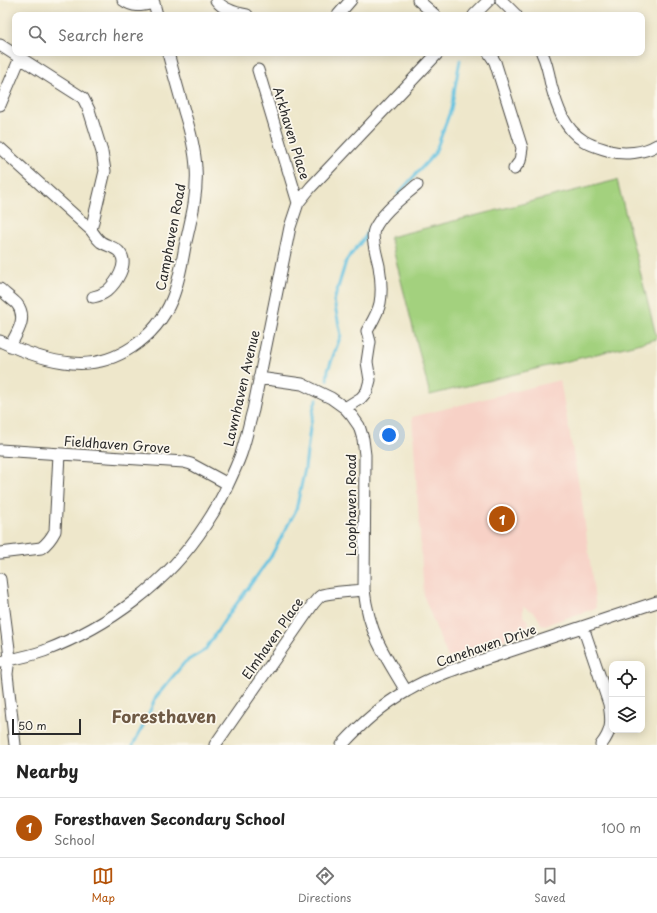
<!DOCTYPE html>
<html lang="en">
<head>
<meta charset="utf-8">
<style>
	:root { --surface:#fff; --page:#f2f2f2; --text:#222; --muted:#767676; --line:#e0e0e0; --accent:#b45309 }
	body { margin:0; font-family:"Playpen Sans",sans-serif; background:var(--page); color:var(--text) }
	.controls { position:absolute; right:12px; bottom:12px; display:grid; overflow:hidden; border-radius:8px; box-shadow:0 2px 10px #0003 }
	.controls button { width:36px; height:36px; display:grid; place-items:center; padding:0; border:0; border-bottom:1px solid var(--line); background:var(--surface); color:var(--text); font:20px sans-serif }
	.scale { position:absolute; left:12px; bottom:10px; width:69px; box-sizing:border-box; padding-left:4px; border:2px solid #2b2b2b; border-top:0; font-size:11px; line-height:14px; white-space:nowrap; color:#2b2b2b; -webkit-text-stroke:3px #fbf7ec; paint-order:stroke }
	.you { position:absolute; left:389px; top:435px; width:14px; height:14px; margin:-10px; border:3px solid #fff; border-radius:50%; background:#1a73e8; box-shadow:0 0 0 6px #1a73e833 }
	.badge { display:grid; place-items:center; width:26px; height:26px; border-radius:50%; background:var(--accent); color:#fff; font-size:13px; font-weight:700 }
	.pin { position:absolute; translate:-50% -50%; border:2px solid #fff; box-shadow:0 1px 4px #0006 }
	.list { margin:0; padding:0; list-style:none }
	h2 { display:flex; justify-content:space-between; align-items:center; height:52px; margin:0; padding:0 16px; font-size:17px }
	h2 small { font-size:13px; font-weight:400; color:var(--muted) }
	.list li { display:grid; grid-template-columns:26px 1fr auto; gap:12px; align-items:center; box-sizing:border-box; height:60px; padding:0 16px; border-top:1px solid var(--line) }
	.list b { display:block; font-size:15px; white-space:nowrap }
	.list p { margin:0; font-size:13px; white-space:nowrap; color:var(--muted) }
	.list em { font-size:13px; font-style:normal; color:var(--muted) }
	.icon { flex:none; width:22px; height:22px; fill:none; stroke:currentColor; stroke-width:2; stroke-linecap:round; stroke-linejoin:round }
	.map { position:relative; flex:none; width:657px; height:745px; overflow:hidden }
	.search { position:absolute; background:var(--surface); box-shadow:0 2px 10px #0003; left:12px; right:12px; top:12px; height:44px; display:flex; align-items:center; gap:10px; box-sizing:border-box; padding:0 14px; border-radius:8px; color:var(--muted); font-size:15px }
	.sheet { height:112px; background:var(--surface) }
	nav { display:flex; justify-content:space-around; align-items:center; box-sizing:border-box; height:56px; border-top:1px solid var(--line); background:var(--surface); font-size:11px; color:var(--muted) }
	nav a { display:grid; justify-items:center; gap:2px }
	nav .on { color:var(--accent) }
	.map>svg:first-child { display:block }
</style>
</head>
<body>
<div class="map">
<svg width="657" height="745" viewBox="0 0 657 745">
	<rect width="100%" height="100%" fill="#fbf7ec"/>
	<filter id="ink" filterUnits="userSpaceOnUse"><feTurbulence type="fractalNoise" baseFrequency=".025" numOctaves="2"/><feDisplacementMap in="SourceGraphic" scale="8" xChannelSelector="R" yChannelSelector="G"/><feConvolveMatrix kernelMatrix="1 2 1 2 8 2 1 2 1" color-interpolation-filters="sRGB"/></filter>
	<filter id="wash" filterUnits="userSpaceOnUse"><feTurbulence type="fractalNoise" baseFrequency=".012" numOctaves="4" result="noise"/><feDisplacementMap in="SourceGraphic" scale="16" xChannelSelector="R" yChannelSelector="G"/><feGaussianBlur stdDeviation="0.9" result="paint"/><feColorMatrix in="noise" values="0 0 0 0 0 0 0 0 0 0 0 0 0 0 0 0 0 1.4 0 .05"/><feComposite in="paint" operator="in"/></filter>
	<g filter="url(#wash)">
		<rect width="100%" height="100%" fill="#eee7cb"/>
		<!-- built -->
		<path fill="#f7d1c6" d="M560 380 582 502 596 608 542 626 536 614 523 606V616L527 620 530 631 448 658 424 597 420 536 412 417Z"/>
		<!-- green -->
		<path fill="#a3d17e" stroke="#677e54" d="M617 180 657 339 430 395 390 237Z"/>
		<g fill="none" stroke-linecap="round" stroke-linejoin="round">
			<!-- stream -->
			<path stroke="#61c1e0" stroke-width="3" d="M398 194 435 153 451 109 460 60
				M327 380 328 370 341 335 334 301 346 261 365 237 370 227
				M133 745 145 722 156 697 185 662 205 650 226 618 270 558 296 510 305 468 310 428 314 406 317 399"/>
		</g>
	</g>
	<g filter="url(#ink)">
		<g fill="none" stroke-linecap="round" stroke-linejoin="round">
			<defs>
				<path id="minor" d="M123 0C134 8 141 6 154 3
					M153 0 157 15
					M216 0C223 10 236 13 247 15
					M418 0 435 15
					M501 0 516 15
					M338 15 351 0
					M474 15 489 0
					M0 45 83 98 89 110 102 152 105 171 91 230
					M489 53 495 62 522 148 520 161 514 169
					M542 53C547 63 549 74 551 85 557 107 564 129 584 141 592 146 601 148 610 151 624 155 644 153 657 145
					M258 70 298 203
					M0 105 20 58
					M0 148 91 230C94 234 97 239 101 242 107 246 116 247 120 253 129 264 116 283 107 291 103 294 98 296 93 297
					M0 289C5 294 12 299 17 304 28 318 17 333 10 346
					M0 341C23 352 47 361 72 363 115 367 156 338 172 299 179 282 182 263 185 246 191 220 198 194 196 168 195 148 190 130 184 111 179 92 173 72 168 53
					M259 378 302 384 331 398 345 408 352 416 359 426 363 439 365 455 364 590C366 608 371 626 378 642 386 659 397 675 406 691
					M345 408 361 398 367 391 370 380 367 362 370 342 367 331C372 322 378 313 380 303 382 292 381 278 379 266 377 257 371 237 374 230 382 212 402 198 417 185
					M0 450 184 462 191 464 228 484
					M0 553 41 548C48 543 51 539 55 531L59 454
					M0 579 9 649 10 660 8 666 7 674 15 745
					M583 627 609 704C612 722 612 731 601 745
					M0 662C14 659 30 656 44 651 109 626 168 583 206 524 212 515 218 505 223 495 229 482 236 468 241 454 246 439 249 424 253 410L290 227 298 203 311 187 438 53
					M215 745 313 604C316 601 318 597 322 595 331 592 353 591 364 590
					M342 745C361 724 382 705 407 691 437 673 474 663 507 652 557 635 607 619 657 602"/>
			</defs>
			<!-- minor casing -->
			<use href="#minor" stroke="#484743" stroke-width="13"/>
			<!-- minor -->
			<use href="#minor" stroke="#fff" stroke-width="11"/>
		</g>
	</g>
	<g text-anchor="middle" dominant-baseline="central" stroke-width="3.5" stroke-linejoin="round" paint-order="stroke">
		<!-- street labels -->
		<g font-size="13" fill="#2b2b2b" stroke="#fbf7ec">
			<text transform="translate(292 133) rotate(73)">Arkhaven Place</text>
			<text transform="translate(170 237) rotate(-79)">Camphaven Road</text>
			<text transform="translate(241 388) rotate(-77)">Lawnhaven Avenue</text>
			<text transform="translate(117 444) rotate(4)">Fieldhaven Grove</text>
			<text transform="translate(350 505) rotate(-90)">Loophaven Road</text>
			<text transform="translate(272 638) rotate(-55)">Elmhaven Place</text>
			<text transform="translate(486 645) rotate(-19)">Canehaven Drive</text>
		</g>
		<!-- district labels -->
		<g font-size="17" font-weight="bold" fill="#6e5944" stroke="#fbf7ec">
			<text x="164" y="716">Foresthaven</text>
		</g>
	</g>
</svg>
<div class="controls">
<button><svg class="icon" aria-label="locate" viewBox="0 0 24 24"><circle cx="12" cy="12" r="6"/><path d="M12 2v4M12 18v4M2 12h4M18 12h4"/></svg></button>
<button><svg class="icon" aria-label="layers" viewBox="0 0 24 24"><path d="M12 4l9 5-9 5-9-5zM3 14l9 5 9-5"/></svg></button>
</div>
<div class="scale">50 m</div>
<div class="you"></div>
<div class="pin badge" style="left:502px;top:519px">1</div>
<div class="search"><svg class="icon" aria-label="search" viewBox="0 0 24 24"><circle cx="10" cy="10" r="6"/><path d="M15 15l6 6"/></svg>Search here</div>
</div>
<section class="sheet">
<h2>Nearby<small></small></h2>
<ul class="list">
<li><span class="badge">1</span><div><b>Foresthaven Secondary School</b><p>School</p></div><em>100 m</em></li>
</ul>
</section>
<nav>
<a class="on"><svg class="icon" aria-label="map" viewBox="0 0 24 24"><path d="M3 6l6-2 6 2 6-2v14l-6 2-6-2-6 2zM9 4v14M15 6v14"/></svg>Map</a>
<a><svg class="icon" aria-label="directions" viewBox="0 0 24 24"><path d="M12 3l9 9-9 9-9-9zM9 14v-3h6M13 9l2 2-2 2"/></svg>Directions</a>
<a><svg class="icon" aria-label="saved" viewBox="0 0 24 24"><path d="M7 4h10v16l-5-4-5 4z"/></svg>Saved</a>
</nav>
</body>
</html>
